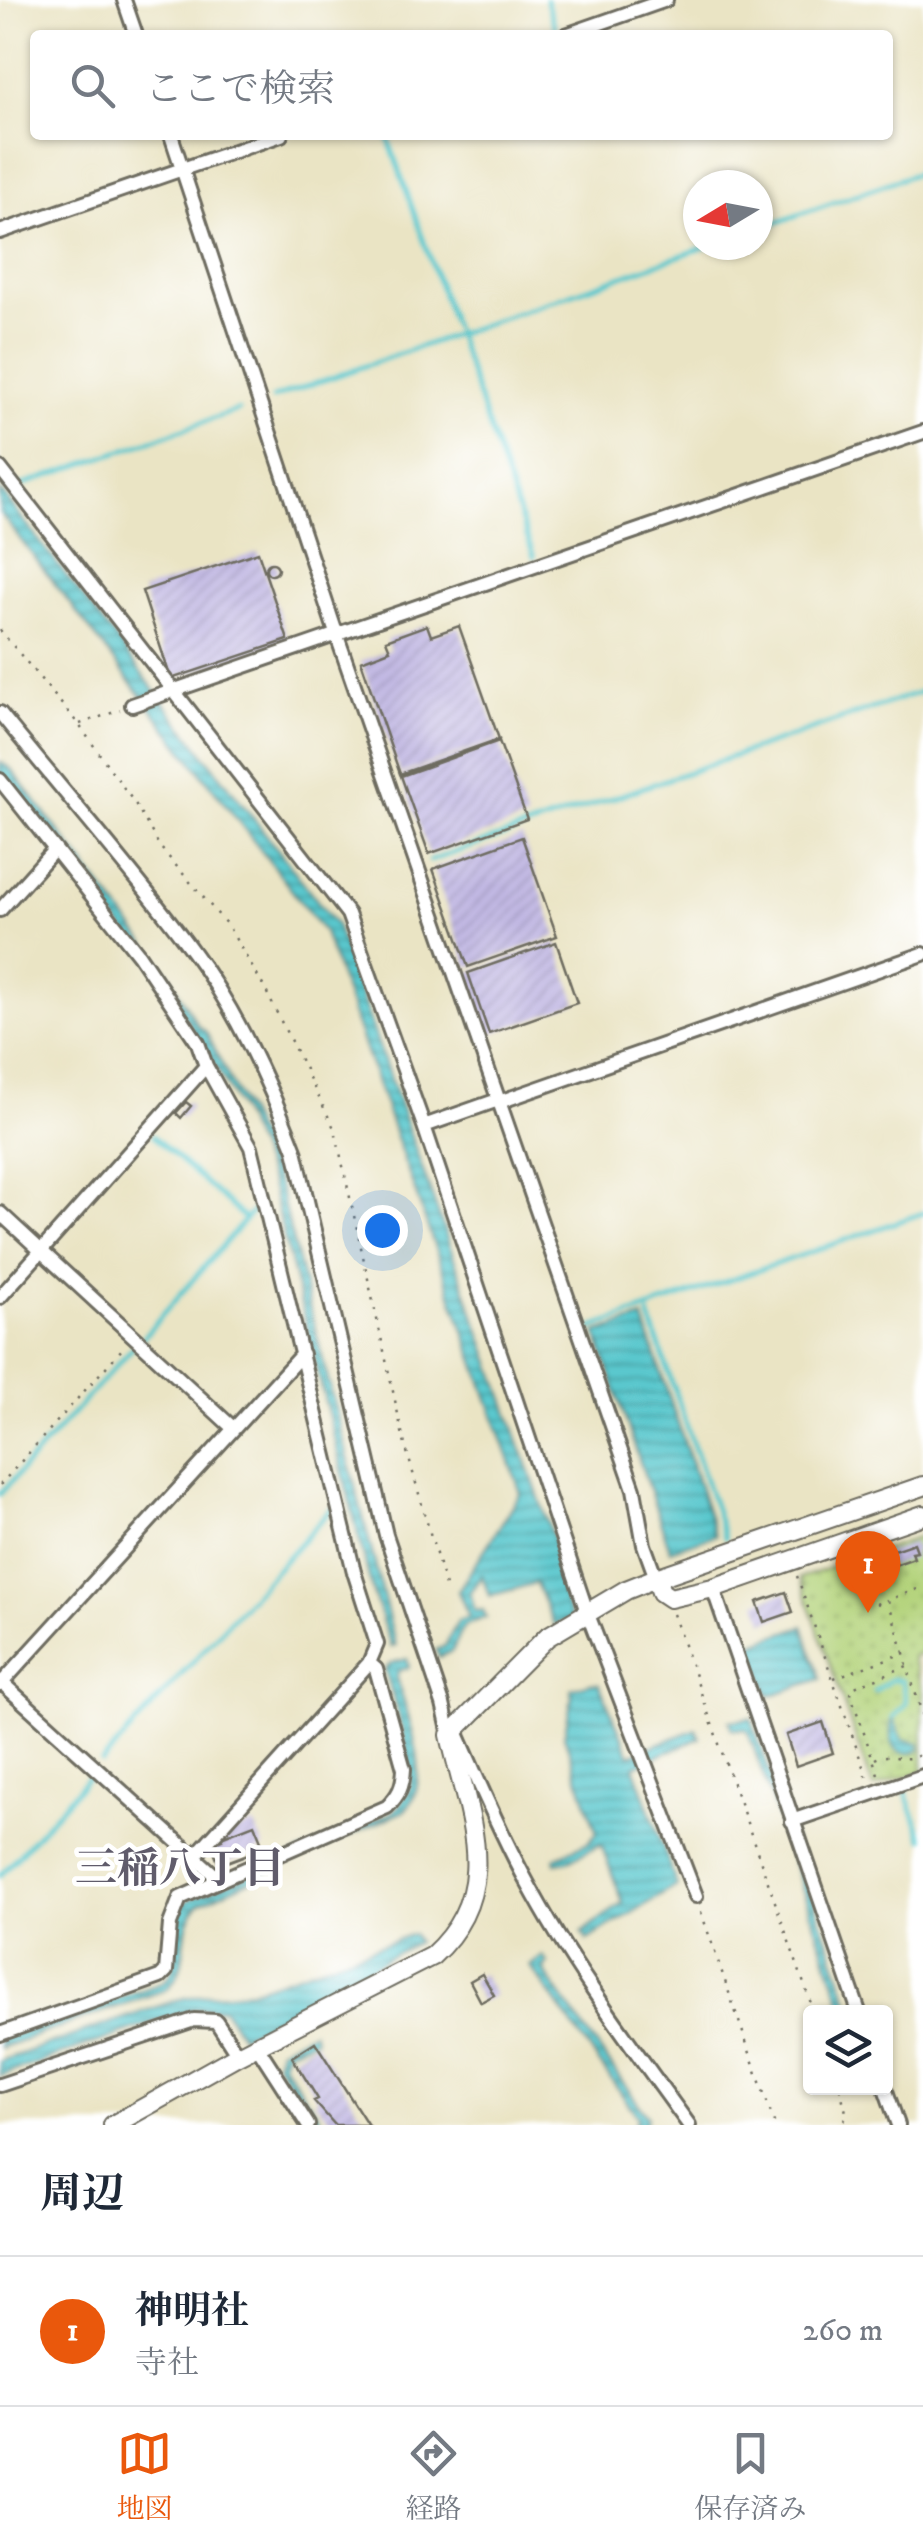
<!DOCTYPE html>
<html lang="ja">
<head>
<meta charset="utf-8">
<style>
	:root { --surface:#fff; --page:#f2f2f3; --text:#1f2937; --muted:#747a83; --line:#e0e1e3; --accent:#ea580c }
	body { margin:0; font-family:"IM FELL DW Pica","Noto Serif JP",serif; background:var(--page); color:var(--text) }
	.controls { position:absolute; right:30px; bottom:30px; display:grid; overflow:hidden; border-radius:10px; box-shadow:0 2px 8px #0004 }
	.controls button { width:90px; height:90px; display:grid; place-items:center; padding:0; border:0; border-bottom:2px solid var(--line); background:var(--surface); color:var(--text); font:50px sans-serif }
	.compass { position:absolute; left:683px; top:170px; width:90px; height:90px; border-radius:50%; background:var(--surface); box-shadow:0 2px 8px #0004; rotate:260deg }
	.you { position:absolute; left:382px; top:1230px; width:35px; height:35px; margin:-25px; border:8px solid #fff; border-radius:50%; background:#1a73e8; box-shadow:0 0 0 15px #1a73e833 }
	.badge { display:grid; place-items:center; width:65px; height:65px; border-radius:50%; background:var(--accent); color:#fff; font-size:32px; font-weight:700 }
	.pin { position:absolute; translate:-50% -82px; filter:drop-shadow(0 2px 5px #0008) }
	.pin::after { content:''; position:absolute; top:52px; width:35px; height:30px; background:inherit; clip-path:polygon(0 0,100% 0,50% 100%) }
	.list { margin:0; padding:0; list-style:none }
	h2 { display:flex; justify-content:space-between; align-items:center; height:130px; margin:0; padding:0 40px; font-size:42px }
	h2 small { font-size:32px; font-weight:400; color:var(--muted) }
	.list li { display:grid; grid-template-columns:65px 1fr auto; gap:30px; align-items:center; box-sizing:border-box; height:150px; padding:0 40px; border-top:2px solid var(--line) }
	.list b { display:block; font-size:38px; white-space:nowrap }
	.list p { margin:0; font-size:32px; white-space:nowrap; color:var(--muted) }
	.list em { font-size:32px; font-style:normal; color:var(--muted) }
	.icon { flex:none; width:55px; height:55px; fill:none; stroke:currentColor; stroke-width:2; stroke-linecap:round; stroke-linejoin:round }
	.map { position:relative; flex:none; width:923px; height:2125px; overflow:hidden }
	.search { position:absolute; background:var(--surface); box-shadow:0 2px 8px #0004; left:30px; right:30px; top:30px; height:110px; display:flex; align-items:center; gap:25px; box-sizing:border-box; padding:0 35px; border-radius:10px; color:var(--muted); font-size:38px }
	.sheet { height:280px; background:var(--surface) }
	nav { display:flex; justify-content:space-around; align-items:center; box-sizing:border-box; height:140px; border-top:2px solid var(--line); background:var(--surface); font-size:28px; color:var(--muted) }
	nav a { display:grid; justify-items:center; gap:5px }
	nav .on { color:var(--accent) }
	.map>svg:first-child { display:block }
</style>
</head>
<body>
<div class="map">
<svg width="923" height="2125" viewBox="0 0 923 2125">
	<defs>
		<pattern id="park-dots" width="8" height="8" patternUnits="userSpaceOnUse" patternTransform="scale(2.5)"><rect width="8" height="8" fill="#b3d37a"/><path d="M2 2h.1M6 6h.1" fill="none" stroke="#9ab56a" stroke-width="1.8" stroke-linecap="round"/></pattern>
		<pattern id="water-rules" width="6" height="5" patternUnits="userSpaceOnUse" patternTransform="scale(2.5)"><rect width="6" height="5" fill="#5ac8ce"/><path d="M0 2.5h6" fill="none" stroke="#4ba3a7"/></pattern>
		<pattern id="building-hatch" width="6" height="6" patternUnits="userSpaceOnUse" patternTransform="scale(2.5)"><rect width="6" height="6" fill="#c1b8e3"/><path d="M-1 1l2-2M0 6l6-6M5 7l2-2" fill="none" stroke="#a69ec3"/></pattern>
	</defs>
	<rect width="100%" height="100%" fill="#fff"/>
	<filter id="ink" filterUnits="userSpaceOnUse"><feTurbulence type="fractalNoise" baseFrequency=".01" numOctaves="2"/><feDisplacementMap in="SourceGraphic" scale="20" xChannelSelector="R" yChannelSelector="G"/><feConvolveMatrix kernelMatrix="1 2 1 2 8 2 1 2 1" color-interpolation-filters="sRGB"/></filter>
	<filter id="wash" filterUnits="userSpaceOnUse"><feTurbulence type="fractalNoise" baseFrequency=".0048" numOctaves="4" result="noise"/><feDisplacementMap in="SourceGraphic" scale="40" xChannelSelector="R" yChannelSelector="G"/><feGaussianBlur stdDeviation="2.25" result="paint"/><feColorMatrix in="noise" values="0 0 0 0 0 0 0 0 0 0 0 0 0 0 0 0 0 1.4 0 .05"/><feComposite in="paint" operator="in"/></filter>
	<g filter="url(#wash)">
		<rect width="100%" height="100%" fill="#eae4c4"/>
		<!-- park -->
		<path fill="url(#park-dots)" stroke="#6f7f52" stroke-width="2.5" d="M923 1536V1653L912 1657 923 1691V1771L873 1788 800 1578Z"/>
		<!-- water -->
		<path fill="url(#water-rules)" stroke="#427a7c" stroke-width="2.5" d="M0 490 336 925 556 1546 563 1597 571 1619 554 1625 536 1583 489 1596 482 1575 470 1592 475 1611 483 1610 486 1617 464 1626 452 1651 439 1657 436 1650 445 1646 458 1621 469 1617 458 1591 521 1493 324 932 0 513Z
			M0 762 11 769 168 973 197 1025 206 1032 263 1146 279 1187 396 1646 391 1647 372 1590 272 1189C250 1117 204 1043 161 982L159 973 0 774Z
			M643 1318 715 1535 670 1550 596 1333Z
			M803 1626 821 1679 769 1696 751 1644Z
			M407 1659 409 1667 400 1669 396 1676C406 1714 436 1779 404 1811L200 1903C174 1927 195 1968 165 1990L0 2048V2039L162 1983C188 1963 164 1924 187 1901L391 1813C399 1806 407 1798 410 1788 415 1763 392 1697 385 1670L391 1663Z
			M590 1683 599 1684 630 1755 696 1729 700 1738 634 1766 677 1886 587 1940 582 1932 623 1903 601 1844 568 1861 556 1863 555 1858 588 1842 597 1833 564 1736 572 1697 571 1689Z
			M751 1718 853 2012H845L749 1734 745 1729H732L730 1721Z
			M893 1718 903 1739 919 1743V1750C894 1762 886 1738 893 1718Z
			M413 1934 417 1942 241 2036 224 2009H193L0 2076V2061L177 2000C203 1993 225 1995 251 1990Z
			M543 1956 548 1963 544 1968 545 1973 647 2116 645 2125H635L638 2117 530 1966Z
			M312 2031 315 2039 286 2051 282 2062 325 2125H317L276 2062 279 2049Z"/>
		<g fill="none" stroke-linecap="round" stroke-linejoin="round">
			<!-- stream -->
			<path stroke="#5ac8ce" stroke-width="5" d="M546 0 555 27
				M387 135 534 557
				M758 229 923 171
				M273 398 711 245
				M23 485 238 410
				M430 861 923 691
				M153 1136 245 1219
				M649 1315 725 1538
				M592 1328 923 1213
				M143 1337 259 1204
				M0 1494 134 1346
				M875 1691 892 1679 902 1681 906 1703 893 1718
				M102 1762 331 1509
				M905 1789 923 1839
				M0 1876 91 1774"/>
		</g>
		<g id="blocks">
			<!-- building -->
			<path fill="url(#building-hatch)" d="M258 552 288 640 171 679 142 591Z
				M266 569a6 6 0 1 1 12 0a6 6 0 1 1-12 0Z
				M427 625 431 636 459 626 499 739 400 774 361 661 390 650 386 640Z
				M499 741 527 819 429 854 401 776Z
				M522 837 557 936 468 967 433 869Z
				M556 942 577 1003 489 1034 468 973Z
				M186 1102 191 1106 181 1118 176 1113Z
				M914 1543 917 1551 912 1552 914 1558 889 1567 885 1553Z
				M786 1592 793 1612 764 1622 757 1602Z
				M823 1722 833 1753 796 1766 786 1735Z
				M254 1824 264 1848 224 1863 226 1868 221 1870 211 1844 222 1840 221 1837Z
				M482 1974 494 1995 481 2002 470 1981Z
				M315 2042 368 2125H335L314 2101 318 2099 292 2057Z"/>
		</g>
	</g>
	<g filter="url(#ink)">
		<use href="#blocks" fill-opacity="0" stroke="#6e6c61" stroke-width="2.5"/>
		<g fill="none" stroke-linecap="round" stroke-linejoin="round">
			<defs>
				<path id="street" d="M124 0 136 35
					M566 35 666 0
					M171 135 337 636 634 1489 644 1545 656 1578
					M0 232 281 135
					M0 468 348 914 424 1126 587 1612 696 1896
					M132 705 923 432
					M0 713C64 793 133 870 193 952 237 1011 269 1082 295 1150L386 1535 443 1704 450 1735
					M0 780 139 955 198 1043 206 1066 251 1147 354 1572 377 1644 369 1663
					M0 910 54 850
					M499 1102 923 954
					M424 1126 498 1100
					M0 1213 233 1428
					M0 1297 206 1066
					M713 1588 859 2012
					M0 1681 220 1880 180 1898 170 1924 166 1971 160 1977 0 2034
					M0 1685 302 1354
					M455 1729C478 1780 500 1833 527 1882 573 1968 632 2046 689 2125
					M792 1821 923 1776
					M195 1856 369 1663 376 1669 404 1769C403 1787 399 1795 387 1807L220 1880
					M257 2046 308 2125
					M0 2085 194 2020 216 2021 238 2055
					M885 2088 898 2125"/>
				<path id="secondary" d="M656 1578 661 1592 670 1598 713 1588 923 1515
					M113 2125 238 2055 432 1956C505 1890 468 1817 450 1735L547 1637 626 1590 656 1578 923 1486"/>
			</defs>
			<!-- street casing -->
			<use href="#street" stroke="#6e6c61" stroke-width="18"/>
			<!-- secondary casing -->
			<use href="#secondary" stroke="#6e6c61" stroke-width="22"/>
			<!-- path -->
			<path stroke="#6e6c61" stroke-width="2.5" stroke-dasharray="2.5 8" stroke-linecap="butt" d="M0 630 79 725 136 805 160 847 228 926 264 987 335 1130 404 1441 447 1593
				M80 724 120 710
				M0 1485 123 1348
				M797 1576 868 1781
				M876 1604 887 1600
				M673 1614 814 2012
				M904 1653 888 1600 923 1587
				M834 1678 904 1653 907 1665
				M875 1759C892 1750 903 1766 923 1753
				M878 1774 851 1695 852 1688 907 1666 923 1717
				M701 1912 775 2125
				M840 2088 847 2116 840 2125"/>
			<!-- street -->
			<use href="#street" stroke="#fff" stroke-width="12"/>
			<!-- secondary -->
			<use href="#secondary" stroke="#fff" stroke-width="18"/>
		</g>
	</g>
	<g text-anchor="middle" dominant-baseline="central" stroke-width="9" stroke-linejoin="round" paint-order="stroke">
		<!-- neighbourhood labels -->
		<g font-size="42" font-weight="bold" fill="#605c6b" stroke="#fff">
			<text x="180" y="1870">三稲八丁目</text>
		</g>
	</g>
</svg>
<div class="controls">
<button><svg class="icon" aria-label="layers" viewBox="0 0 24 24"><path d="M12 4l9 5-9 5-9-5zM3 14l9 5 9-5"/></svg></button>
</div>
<svg class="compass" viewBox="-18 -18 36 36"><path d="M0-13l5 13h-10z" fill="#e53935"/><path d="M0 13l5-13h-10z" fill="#747a83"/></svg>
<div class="you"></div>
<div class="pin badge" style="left:868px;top:1613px">1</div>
<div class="search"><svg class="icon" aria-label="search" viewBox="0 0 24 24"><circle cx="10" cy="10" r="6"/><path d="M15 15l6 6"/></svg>ここで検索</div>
</div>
<section class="sheet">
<h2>周辺<small></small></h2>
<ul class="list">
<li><span class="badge">1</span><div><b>神明社</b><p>寺社</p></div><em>260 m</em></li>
</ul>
</section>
<nav>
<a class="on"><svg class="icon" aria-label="map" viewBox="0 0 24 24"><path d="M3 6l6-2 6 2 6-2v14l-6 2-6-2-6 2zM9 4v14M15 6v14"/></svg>地図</a>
<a><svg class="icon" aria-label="directions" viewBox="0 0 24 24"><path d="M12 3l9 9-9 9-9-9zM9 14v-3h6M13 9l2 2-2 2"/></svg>経路</a>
<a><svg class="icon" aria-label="saved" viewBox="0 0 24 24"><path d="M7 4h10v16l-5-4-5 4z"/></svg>保存済み</a>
</nav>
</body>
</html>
